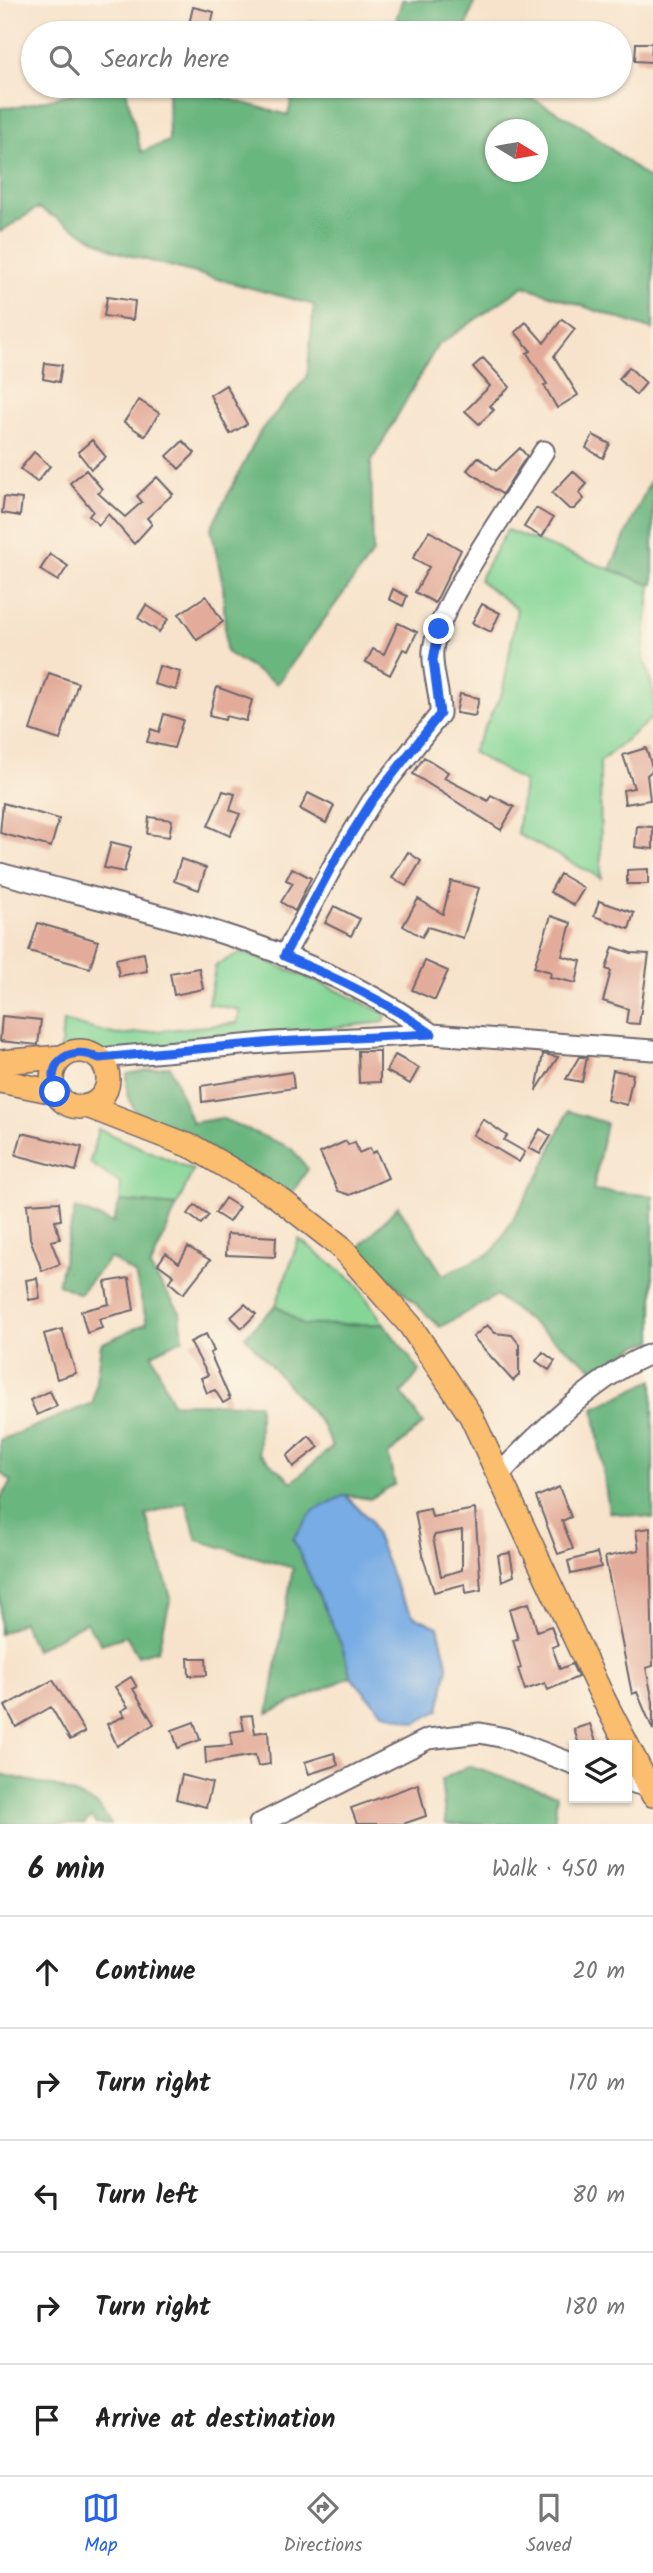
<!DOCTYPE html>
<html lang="en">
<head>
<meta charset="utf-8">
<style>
	:root { --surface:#fff; --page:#f2f2f2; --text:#222; --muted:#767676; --line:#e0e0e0; --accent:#2563eb }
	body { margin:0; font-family:Kalam,sans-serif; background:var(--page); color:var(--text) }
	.controls { position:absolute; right:21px; bottom:21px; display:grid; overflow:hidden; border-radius:0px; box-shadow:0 2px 5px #0004 }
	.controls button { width:63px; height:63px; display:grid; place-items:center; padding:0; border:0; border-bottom:2px solid var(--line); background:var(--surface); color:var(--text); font:35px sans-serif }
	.compass { position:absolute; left:485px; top:119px; width:63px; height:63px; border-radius:50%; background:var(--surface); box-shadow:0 2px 5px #0004; rotate:101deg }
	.stop { position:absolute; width:21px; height:21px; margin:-16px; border:5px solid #2563eb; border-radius:50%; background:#fff }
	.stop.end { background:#2563eb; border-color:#fff; box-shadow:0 2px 7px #0008 }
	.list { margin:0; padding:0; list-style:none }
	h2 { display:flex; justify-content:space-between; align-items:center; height:91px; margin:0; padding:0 28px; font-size:30px }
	h2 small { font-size:23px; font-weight:400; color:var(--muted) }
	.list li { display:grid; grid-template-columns:46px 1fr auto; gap:21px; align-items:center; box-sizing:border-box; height:112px; padding:0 28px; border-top:2px solid var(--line) }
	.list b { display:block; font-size:26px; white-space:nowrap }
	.list em { font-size:23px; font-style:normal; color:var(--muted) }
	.icon { flex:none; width:38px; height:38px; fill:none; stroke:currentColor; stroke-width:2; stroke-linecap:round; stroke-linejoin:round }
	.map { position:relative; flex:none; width:653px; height:1824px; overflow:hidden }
	.search { position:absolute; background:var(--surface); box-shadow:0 2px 5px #0004; left:21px; right:21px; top:21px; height:77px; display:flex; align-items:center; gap:18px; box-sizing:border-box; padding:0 24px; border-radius:38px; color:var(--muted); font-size:26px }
	.sheet { height:651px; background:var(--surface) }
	nav { display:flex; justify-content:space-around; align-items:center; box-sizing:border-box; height:98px; border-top:2px solid var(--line); background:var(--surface); font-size:19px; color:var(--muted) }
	nav a { display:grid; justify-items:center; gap:4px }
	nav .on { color:var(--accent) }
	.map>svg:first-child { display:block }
</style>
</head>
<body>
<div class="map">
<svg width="653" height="1824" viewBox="0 0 653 1824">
	<rect width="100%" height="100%" fill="#fcf5e5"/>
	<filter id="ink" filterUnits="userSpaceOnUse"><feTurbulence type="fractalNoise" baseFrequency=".0143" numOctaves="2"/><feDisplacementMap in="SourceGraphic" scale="14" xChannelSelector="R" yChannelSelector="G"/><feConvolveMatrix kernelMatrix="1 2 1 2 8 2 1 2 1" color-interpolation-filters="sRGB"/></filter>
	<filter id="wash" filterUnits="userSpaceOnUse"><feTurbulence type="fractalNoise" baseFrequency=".00686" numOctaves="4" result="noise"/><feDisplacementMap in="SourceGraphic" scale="28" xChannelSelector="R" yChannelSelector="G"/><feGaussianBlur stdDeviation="1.57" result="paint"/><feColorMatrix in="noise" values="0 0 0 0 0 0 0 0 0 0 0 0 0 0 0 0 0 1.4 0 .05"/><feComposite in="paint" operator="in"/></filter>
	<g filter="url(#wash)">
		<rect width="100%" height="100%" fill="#f7e3cb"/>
		<!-- green -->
		<path fill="#84d596" stroke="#537c68" stroke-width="2" d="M507 530 651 585 643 654 653 691V717L600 762 601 878 517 834 524 782 472 752 503 691 517 609 479 580Z
			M242 952 326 985 386 1014 384 1022 60 1058 63 1021 117 1035 237 1023 240 1010 208 1004 216 965Z
			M98 1129 193 1170 177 1206 120 1201 121 1184 90 1163Z
			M299 1239 355 1282 384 1324 303 1325 276 1305Z"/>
		<!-- forest -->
		<path fill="#6bb67f" stroke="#466c5d" stroke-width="2" fill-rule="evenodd" d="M402 0H475L464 33H392Z
			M310 22 367 33H307Z
			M102 86H125L141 152 169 141 168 90 193 89 288 115 295 86H508L578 123 653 182V330L524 286 437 346 371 462 373 553 277 684 226 652 223 585 211 528 261 430 307 377 314 305 117 252 38 208 0 232V108L18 107ZM496 130H538V172H496Z
			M653 475V584L651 585 610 569Z
			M170 1066 192 1123 221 1118 291 1148 308 1169 289 1197 140 1120 127 1095V1074Z
			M568 1111 606 1123 593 1190 653 1196V1341L639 1345 595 1370 496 1296 440 1327 358 1249 398 1206 443 1275 493 1252 541 1172Z
			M120 1201 177 1206 150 1268 180 1312 183 1339 152 1354 172 1403 259 1404V1453L292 1482 332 1447 322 1424 245 1336 276 1305 303 1325 384 1324 420 1371 402 1393 423 1424 388 1455 395 1484 370 1499 345 1495 343 1646 351 1677 268 1713 293 1568 197 1540 186 1502 146 1515 171 1597 158 1650 138 1656 126 1636 101 1644 86 1622 35 1650 23 1622 0 1634V1500L12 1481 0 1473V1440L93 1403 101 1344 147 1323 135 1274 110 1258 79 1294 58 1284 75 1208 113 1223Z
			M653 1380V1518L609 1512 594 1408Z
			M468 1766 557 1795 554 1824H446L441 1780Z
			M0 1774 61 1788 98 1805 111 1824H96L91 1817 84 1824H0Z"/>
		<!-- water -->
		<path fill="#77ace4" stroke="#4c6790" stroke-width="2" d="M345 1495 370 1520 400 1596 414 1616 438 1627 448 1667 439 1710 416 1723 382 1712 351 1677 342 1646 293 1539 313 1511Z"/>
		<g id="blocks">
			<!-- building -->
			<path fill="#e3ab99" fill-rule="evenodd" d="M193 7 214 12 210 29 189 24Z
				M636 43H652L651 62 635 61Z
				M107 297 135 301 133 320 104 316Z
				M562 319 575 329 554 356 578 395 557 408 544 385 547 384 527 353 531 351 515 332 526 322 544 343Z
				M483 358 510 387 490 406 494 410 479 424 465 411 490 386 473 367Z
				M45 363 62 365 59 382 43 379Z
				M629 367 646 383 636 395 619 379Z
				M226 385 247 424 230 434 210 395Z
				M139 400 159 413 145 436 124 422Z
				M593 435 610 444 603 458 586 448Z
				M92 440 106 457 91 469 78 452Z
				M183 441 195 453 179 469 167 456Z
				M520 448 527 456 502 494 467 470 478 457 496 471Z
				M34 452 50 466 37 482 20 469Z
				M86 470 102 489 98 493 125 517 142 502 137 496 157 477 173 494 147 518 152 524 134 544 108 514 99 525 89 516 93 511 70 483Z
				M573 471 587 484 579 493 584 499 574 509H569L552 493Z
				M4 497 22 499 20 516 2 513Z
				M536 508 553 518 542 537 524 527Z
				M429 531 461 550 435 603 415 592 429 567 413 558Z
				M50 554 68 566 58 581 40 570Z
				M393 589 407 596 403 606 389 599Z
				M206 596 223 622 197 640 179 614Z
				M482 604 500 613 491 632 472 623Z
				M146 605 168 619 159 632 138 618Z
				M398 623 417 632 408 651 403 649 390 675 366 662 373 649 384 654Z
				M159 666 180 672 176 690 154 684Z
				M49 673 78 683 60 740 30 730Z
				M217 687 252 700 246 721 226 716 225 720 209 716Z
				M460 694 479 698 475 716 456 713Z
				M164 714 183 720 174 748 147 742 151 729 159 732Z
				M646 748 653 770 647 775 650 800 625 804 623 790 634 788 623 755Z
				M424 757 448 772 444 778 488 801 491 795 514 807 501 830 413 774Z
				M223 791 235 794 230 810 240 814 230 836 208 826Z
				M308 793 334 806 326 823 300 809Z
				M3 803 59 819 51 847 0 833Z
				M149 817 172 820 169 837 147 834Z
				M637 826 653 827V849L635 847Z
				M111 842 131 847 124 872 104 868Z
				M408 852 421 861 406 886 392 878Z
				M181 859 206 868 199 890 174 881Z
				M292 868 311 878 295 911 281 902 293 883 286 880Z
				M648 869V884H627V870Z
				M560 874 584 888 574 905 550 892Z
				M451 881 479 888 463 938 428 927 422 937 403 926 418 899 443 914Z
				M599 901 634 913 629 929 594 916Z
				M334 906 360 919 351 936 325 923Z
				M551 916 571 923 562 956 581 961 576 983 550 977 551 972 534 967Z
				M38 923 98 941 90 968 29 951Z
				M613 947 631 953 649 954 639 1024 626 1023 628 1009 603 1001 611 971 606 969Z
				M144 953 147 971 119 976 116 959Z
				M425 961 448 971 435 1000 412 990Z
				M199 968 203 989 174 995 170 973Z
				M2 1016 41 1020 38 1045 0 1041Z
				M358 1051H380V1082L359 1083Z
				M543 1054 558 1057 536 1091Z
				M395 1055 419 1068 410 1084 386 1071Z
				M579 1057H587L582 1082 566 1079Z
				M613 1070 633 1074 627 1105 607 1100Z
				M292 1072 294 1088 202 1102 201 1086Z
				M483 1119 507 1136 504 1140 525 1152 519 1162 473 1135Z
				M540 1129 551 1136 540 1154 529 1148Z
				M22 1133 82 1147 76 1171 16 1155Z
				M346 1141 348 1145 355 1142 359 1153 370 1148 372 1153 376 1151 388 1178 350 1195 338 1191 320 1153Z
				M225 1198 239 1207 229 1222 215 1213Z
				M59 1202 61 1220 55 1221 60 1239 51 1241 60 1264 42 1271 30 1238 27 1204Z
				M195 1205 209 1215 201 1224 188 1214Z
				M227 1234 276 1237 275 1257 226 1255Z
				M188 1247 210 1260 183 1294 169 1282 174 1276 158 1264 166 1253 179 1263Z
				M37 1278 40 1298 29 1300 26 1280Z
				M129 1278 134 1310 99 1319 102 1328 87 1333 81 1311 109 1304 105 1282Z
				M245 1304 256 1314 242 1328 231 1317Z
				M487 1325 495 1333 512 1335 519 1344V1375L513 1381 473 1337Z
				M62 1329 76 1373 57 1379 44 1334Z
				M206 1334 214 1351 210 1353 230 1399 223 1403 215 1390 207 1393 201 1378 208 1375 190 1342Z
				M543 1352 555 1361 549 1370 536 1361Z
				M50 1391 57 1406 37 1415 30 1400Z
				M309 1436 319 1447 293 1467 287 1456Z
				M559 1487 571 1517 562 1521 573 1549 558 1554 536 1497Z
				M430 1509 432 1517 475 1509 481 1590 466 1593 465 1584 434 1592 424 1560 415 1512ZM462 1530V1570L441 1576 433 1538 435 1535Z
				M650 1528 653 1666 646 1668 653 1702V1730L637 1692 632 1694 605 1557 639 1550 636 1530Z
				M510 1553 514 1576 502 1581 498 1555Z
				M597 1553 601 1567 571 1574 568 1561Z
				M529 1603 537 1631 551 1626 558 1645 552 1647 560 1669 572 1664 578 1677 548 1690 545 1683 525 1690 518 1669 521 1668 513 1640 518 1639 509 1609Z
				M188 1658H206L207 1675 189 1676Z
				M131 1677 137 1687 133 1689 154 1724 117 1746 107 1724 125 1716 121 1711 128 1707 115 1687Z
				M53 1680 85 1732 70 1740 51 1707 16 1727 5 1706Z
				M252 1715 255 1733 268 1731 270 1764 258 1766 255 1755 206 1763 205 1747 232 1745 230 1732 244 1730 241 1716Z
				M194 1722 200 1740 178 1748 172 1730Z
				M590 1724 597 1745H579L574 1729Z
				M334 1753 338 1765 309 1774 305 1762Z
				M182 1775 212 1783 206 1807 176 1799Z
				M418 1784 426 1816 403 1824H357L351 1808Z"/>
		</g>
	</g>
	<g filter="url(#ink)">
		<use href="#blocks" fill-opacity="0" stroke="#6d666d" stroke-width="2"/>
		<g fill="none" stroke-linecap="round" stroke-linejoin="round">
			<defs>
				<path id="minor" d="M0 873C149 914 303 941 432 1034
					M284 956 339 855 372 801 440 714C441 693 431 671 433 650 438 604 517 495 544 451
					M99 1058 275 1042 432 1034 653 1050
					M498 1476C535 1436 602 1371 653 1353
					M627 1781 648 1787
					M259 1824 428 1739 480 1733 505 1738 574 1764"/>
				<path id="major" d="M52 1079a28 28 0 1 1 56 0a28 28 0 1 1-56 0Z
					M0 1062 61 1057
					M0 1081 55 1092
					M87 1106 195 1148 276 1196 340 1246 410 1325 471 1416 604 1700 653 1795"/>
			</defs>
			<!-- minor casing -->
			<use href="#minor" stroke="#6d666d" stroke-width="23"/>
			<!-- major casing -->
			<use href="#major" stroke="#6d666d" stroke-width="26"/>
			<!-- minor -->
			<use href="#minor" stroke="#fff" stroke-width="19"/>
			<!-- major -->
			<use href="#major" stroke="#fbbd6e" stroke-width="23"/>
		</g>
	</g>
	<g fill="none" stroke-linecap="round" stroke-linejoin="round" filter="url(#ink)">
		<!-- route -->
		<path stroke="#2563eb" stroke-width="9" d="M55 1092C46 1060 71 1045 99 1058L275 1042 432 1034C386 1001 335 977 284 956L338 855 372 801 440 714 433 660 439 629"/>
	</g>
</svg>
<div class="controls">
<button><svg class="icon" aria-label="layers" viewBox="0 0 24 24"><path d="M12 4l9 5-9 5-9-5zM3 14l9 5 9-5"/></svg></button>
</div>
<svg class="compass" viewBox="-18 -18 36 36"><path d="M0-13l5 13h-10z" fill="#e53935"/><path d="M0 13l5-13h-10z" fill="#767676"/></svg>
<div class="stop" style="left:55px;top:1092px"></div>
<div class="stop end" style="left:439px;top:629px"></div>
<div class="search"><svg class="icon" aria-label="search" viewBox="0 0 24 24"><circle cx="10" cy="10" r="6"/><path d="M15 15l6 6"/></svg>Search here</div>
</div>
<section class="sheet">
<h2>6 min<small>Walk · 450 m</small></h2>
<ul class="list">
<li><svg class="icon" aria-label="ahead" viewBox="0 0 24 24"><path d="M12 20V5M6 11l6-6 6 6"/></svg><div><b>Continue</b></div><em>20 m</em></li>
<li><svg class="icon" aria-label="right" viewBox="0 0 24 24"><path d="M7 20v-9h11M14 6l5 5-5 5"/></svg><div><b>Turn right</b></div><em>170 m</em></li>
<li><svg class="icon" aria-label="left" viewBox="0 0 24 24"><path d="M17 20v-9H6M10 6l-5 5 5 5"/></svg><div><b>Turn left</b></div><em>80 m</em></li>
<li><svg class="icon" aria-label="right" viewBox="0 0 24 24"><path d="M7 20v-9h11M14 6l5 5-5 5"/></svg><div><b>Turn right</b></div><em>180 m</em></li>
<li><svg class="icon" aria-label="arrive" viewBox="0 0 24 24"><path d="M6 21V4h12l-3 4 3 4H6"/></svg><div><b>Arrive at destination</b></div></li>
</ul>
</section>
<nav>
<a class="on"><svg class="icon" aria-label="map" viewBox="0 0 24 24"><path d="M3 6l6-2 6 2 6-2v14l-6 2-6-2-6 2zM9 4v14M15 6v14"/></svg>Map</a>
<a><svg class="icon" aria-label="directions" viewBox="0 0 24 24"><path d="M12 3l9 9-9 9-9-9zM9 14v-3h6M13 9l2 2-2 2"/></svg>Directions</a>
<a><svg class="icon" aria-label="saved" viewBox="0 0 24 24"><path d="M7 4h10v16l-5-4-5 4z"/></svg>Saved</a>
</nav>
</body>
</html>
